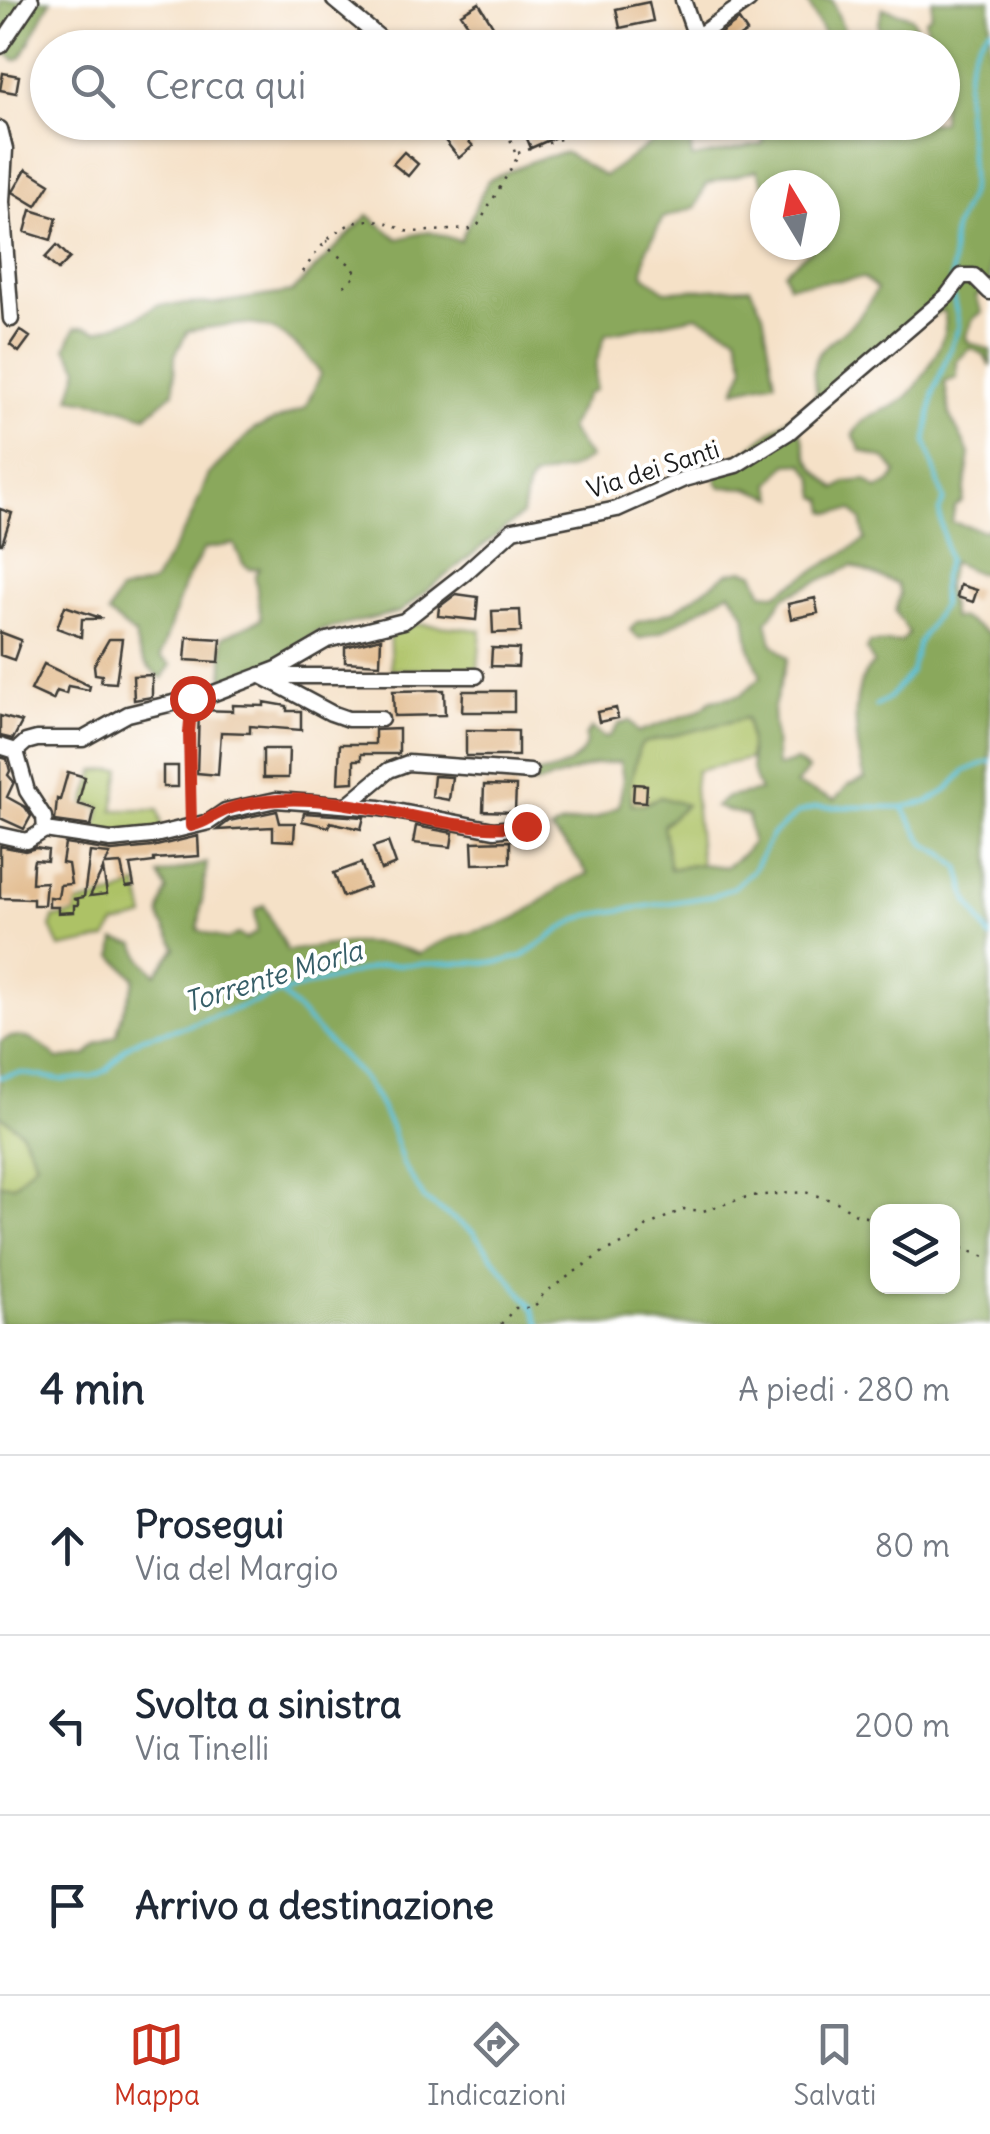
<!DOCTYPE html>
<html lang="it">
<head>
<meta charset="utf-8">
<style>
	:root { --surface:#fff; --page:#f6f6f7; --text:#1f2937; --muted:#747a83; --line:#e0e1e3; --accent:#c8321e }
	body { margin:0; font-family:Delius,sans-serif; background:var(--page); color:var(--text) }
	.controls { position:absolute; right:30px; bottom:30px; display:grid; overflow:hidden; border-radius:20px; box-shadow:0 2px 8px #0004 }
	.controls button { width:90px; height:90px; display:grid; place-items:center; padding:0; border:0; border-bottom:2px solid var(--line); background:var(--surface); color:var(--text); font:50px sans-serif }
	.compass { position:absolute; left:750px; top:170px; width:90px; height:90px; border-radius:50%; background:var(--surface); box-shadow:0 2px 8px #0004; rotate:350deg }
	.stop { position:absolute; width:30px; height:30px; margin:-22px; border:8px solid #c8321e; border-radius:50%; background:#fff }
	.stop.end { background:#c8321e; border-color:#fff; box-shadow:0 2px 10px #0008 }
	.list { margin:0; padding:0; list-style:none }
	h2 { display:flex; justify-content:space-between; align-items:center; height:130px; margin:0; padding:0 40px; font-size:42px }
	h2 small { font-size:32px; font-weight:400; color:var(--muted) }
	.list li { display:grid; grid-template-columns:65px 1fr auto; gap:30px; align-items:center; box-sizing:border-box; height:180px; padding:0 40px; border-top:2px solid var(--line) }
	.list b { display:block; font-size:38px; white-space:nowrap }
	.list p { margin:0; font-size:32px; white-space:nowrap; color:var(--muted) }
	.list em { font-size:32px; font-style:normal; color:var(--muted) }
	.icon { flex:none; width:55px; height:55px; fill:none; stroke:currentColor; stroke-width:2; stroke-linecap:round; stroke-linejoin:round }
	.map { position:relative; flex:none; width:990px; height:1324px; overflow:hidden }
	.search { position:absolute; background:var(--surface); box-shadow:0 2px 8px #0004; left:30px; right:30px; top:30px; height:110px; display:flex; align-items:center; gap:25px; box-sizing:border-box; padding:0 35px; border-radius:55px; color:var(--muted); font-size:38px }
	.sheet { height:670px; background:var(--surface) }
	nav { display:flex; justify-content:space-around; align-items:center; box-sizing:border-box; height:140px; border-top:2px solid var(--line); background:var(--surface); font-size:28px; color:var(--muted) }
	nav a { display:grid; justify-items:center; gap:5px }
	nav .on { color:var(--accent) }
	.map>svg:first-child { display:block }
</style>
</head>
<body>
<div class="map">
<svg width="990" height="1324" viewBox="0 0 990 1324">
	<rect width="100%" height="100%" fill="#fff"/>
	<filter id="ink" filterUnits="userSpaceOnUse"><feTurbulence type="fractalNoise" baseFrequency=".01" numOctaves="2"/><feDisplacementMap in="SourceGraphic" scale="20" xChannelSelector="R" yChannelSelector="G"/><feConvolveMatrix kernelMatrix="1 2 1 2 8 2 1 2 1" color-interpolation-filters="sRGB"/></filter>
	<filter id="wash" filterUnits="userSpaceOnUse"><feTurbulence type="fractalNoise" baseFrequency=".0048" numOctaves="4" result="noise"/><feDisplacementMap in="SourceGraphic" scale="40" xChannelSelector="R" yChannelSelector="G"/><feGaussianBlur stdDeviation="2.25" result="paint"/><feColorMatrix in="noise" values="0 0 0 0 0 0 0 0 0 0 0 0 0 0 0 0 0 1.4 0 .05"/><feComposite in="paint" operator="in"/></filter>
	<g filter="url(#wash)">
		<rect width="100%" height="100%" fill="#f5e1c7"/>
		<!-- green -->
		<path fill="#adc266" stroke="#646f41" stroke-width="2.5" d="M418 624 481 630 478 670 391 669 389 630Z
			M746 717 751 737 749 759 696 771 694 788 701 864 669 869 663 825 685 805 661 797 641 805H632L629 788 639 748 643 743Z
			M121 769 113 810H158L163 830 114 836 96 832 101 807 85 803 95 771Z
			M138 884 145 917 115 925 106 939 60 948 51 927 53 918 75 914 77 904 118 894Z
			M0 1115 21 1131 36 1162 14 1185 0 1184Z"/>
		<!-- forest -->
		<path fill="#8aa85b" stroke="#53623c" stroke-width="2.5" fill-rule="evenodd" d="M0 0H51L21 58 15 60 0 48Z
			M806 0H832L851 47H801L806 42 827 40Z
			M932 0H990V282L976 297 982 312 973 319 966 336 968 342 990 350V367L984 355 970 348 957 361V378L945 382 950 416 970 454 963 501 955 507 952 522 985 531 990 527V572L977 573 952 562 946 585 952 618H962L990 635V1324H0V1184L14 1185 36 1162 21 1131 0 1115V1042C23 1027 41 1044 58 1059L87 1055 97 1044 117 1035C120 1013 130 999 135 978L113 956 115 940 135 944 143 960 156 974 176 948C163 919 153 924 167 890L159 875 207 863 198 930 226 940 238 934 245 939 257 932 255 910 264 905 287 951C333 944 374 935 419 954 451 931 488 934 521 915 544 901 562 882 588 874L571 850 551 831 559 825 597 818 619 806 623 780 620 762 596 764 534 785V774C553 774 591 759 585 736L592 728 604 738 610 736 620 723 630 721 638 732 698 711 712 700 741 695 761 677 749 645 745 614 730 592 661 632 639 639 630 630 637 622 674 611 728 573 743 570 754 573 763 593 776 594 865 540 861 520 853 510 831 513 826 511 824 500 817 497 814 478 803 463 787 464 770 484 775 498 747 488 721 487 716 481 719 465 742 454 813 399 817 393C803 346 834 346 859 316 866 309 871 298 877 289L864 278 789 285 784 272 817 245H825V185H765V189L757 170 706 184 696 207 663 218 646 251 643 274 665 291 750 287 763 313 775 381 735 390 745 366 737 335 697 316 606 334 596 363 595 390 587 394 569 429 590 458 572 468 533 478 527 488 522 515 400 612 319 631 275 662 230 682 223 677V637L261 619 255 576 259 568 250 569 243 564 234 544 204 549 184 585 160 657 171 665 162 678C144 666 138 657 135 635L108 614 119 592 153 583 190 520 209 474 254 429 305 408 321 374C278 317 256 319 188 331L175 355 174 392 146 416 108 404 70 398 79 368 66 348 75 328 84 327 98 331 138 317 157 305 217 303 292 292 368 215 398 239 429 231 460 241 488 180 535 160 565 152 604 176 680 123 689 128 692 158 763 144 762 123 942 122V48L930 47 925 20 931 15ZM943 310C954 331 921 386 903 400 883 415 868 409 853 434L861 451 886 459 897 473 890 483 877 489 866 480 846 482 836 489C826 479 812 469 807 455 802 440 807 440 795 424L924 321ZM852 566 897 584 900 594 895 611 909 633 901 642 869 643 866 649 874 663C846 688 856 746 865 779L848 785 835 800 796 785 808 770 796 761 777 767 773 710 788 658 772 643 767 621 785 596ZM746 718C753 744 746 766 760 791L727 797 715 807 748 816 752 843 743 854 726 867 701 864 670 869 663 825 686 805 661 797 641 805H632L629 788 639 748 643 743ZM878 1212H952V1286H878Z
			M883 8 912 17 925 47H884L878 25Z"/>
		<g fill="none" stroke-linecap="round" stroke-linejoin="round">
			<!-- stream -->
			<path stroke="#5cc1d9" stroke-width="4" d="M951 282C954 266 951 251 953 235 955 218 970 203 971 184 973 133 949 68 990 28
				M876 706 889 698 911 672 918 644 942 605V577L948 560 939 511 944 500 926 442 934 391 959 326 953 296
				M903 808 925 844 944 854 959 868 968 901 990 937
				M281 993 361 1076 375 1096 391 1127 403 1164 425 1200 473 1232 533 1308 540 1324
				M0 1077 20 1073 63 1080 91 1077 107 1070 125 1048 141 1038 183 1027 281 993 382 965 501 962 523 956 569 924 589 915 713 896 734 887 754 869 772 835 798 813 817 807H902L928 802 946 791 965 771 990 761"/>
		</g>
		<g id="blocks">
			<!-- building -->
			<path fill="#e2bb8e" d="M649 2 653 21 620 28 616 9Z
				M479 3 496 31 494 33 504 48H484L461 14Z
				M739 20 747 32 723 48H700Z
				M3 73 19 76 16 93 0 90Z
				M533 122 554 125 558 136 531 148 522 127Z
				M454 126 473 146 459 158 443 138Z
				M404 152 418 164 408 176 393 164Z
				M26 169 50 184 36 206 13 192Z
				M31 210 57 218 51 240 25 232Z
				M57 245 70 258 58 270 45 258Z
				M20 330 30 337 19 352 10 345Z
				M0 509 12 513 2 544H0Z
				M960 585 977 590 973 602 957 597Z
				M456 594 478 597 476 620 438 616 439 607Z
				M815 598 818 613 791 619 788 604Z
				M65 606 101 618 100 619H82L81 637 57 628Z
				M520 610 521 632 493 633 492 611Z
				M0 632 21 640 14 660 0 655Z
				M187 637 221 639 219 662 185 660Z
				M381 638 380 664 345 662V647Z
				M109 639H122L116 683 101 682 102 675 95 674 94 665Z
				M492 648 519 649 518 667 491 666Z
				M44 664 90 686 89 690 68 686 66 694 57 691 53 700 31 690Z
				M152 675V697L134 700 133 676Z
				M444 690 445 715 394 716 393 691Z
				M463 691H514V712H462Z
				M264 702 287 706V711H301V730L250 726V733L221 732 218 775 197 773 199 710 233 711V705L264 706Z
				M616 708 618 718 599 722 597 712Z
				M0 716 22 722 13 739 0 736Z
				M399 729V754H361V760H354V782L338 783 340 744H375V730Z
				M466 730 518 731V756H466Z
				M263 749H289L288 778H263Z
				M0 757 7 759 10 771 8 775 14 782 7 797 25 807 31 816 24 829 0 818Z
				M163 766H178V787H163Z
				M68 772 85 777 78 804 95 809 91 826 55 821 57 799 60 800Z
				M434 776 452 777 449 800 432 797Z
				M634 784 647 785 646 802 633 801Z
				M484 785 516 786 515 812 483 811Z
				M277 811 280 823H295L294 841 273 840V827L217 830 229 821Z
				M304 813 364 817 361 829 330 822 329 827 302 821Z
				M416 826 453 833 451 847 413 843Z
				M198 836 199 856 154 859V862L130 865 134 886 126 887 121 864 105 865 110 854 90 852 84 897 73 899 78 900V905H74V912L58 913V907H49V897L58 898 60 885 71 884 68 864 62 863 65 844 112 851 152 847Z
				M510 841V863L473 864 472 842Z
				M388 842 396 864 381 870 373 847Z
				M0 846 25 851 36 848 48 850 47 861 34 860 33 865 32 883 46 882 44 905H33V899L0 898Z
				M361 863 369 887 343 897 334 873Z
				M103 869 107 894 90 896Z"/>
		</g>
	</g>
	<g filter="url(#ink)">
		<use href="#blocks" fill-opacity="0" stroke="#3d3a36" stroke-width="2.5"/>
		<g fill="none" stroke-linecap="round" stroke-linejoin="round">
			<defs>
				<path id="street" d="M334 0 392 48
					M683 0 696 37
					M0 46 31 0
					M681 48 749 0
					M0 129 5 149 2 202 11 319
					M277 669 286 676H476
					M260 675 331 713 348 719H381
					M0 746 16 751 27 791 44 817 45 830
					M16 751 26 742 37 739H83L128 714 214 693 277 669 327 640 404 621 464 574 513 530 617 509 684 479 736 465 789 432 947 296 962 276H974L990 292
					M347 805 389 770 408 763 530 772
					M45 830 111 840 151 836 209 822 225 811 276 800 380 808 494 830 527 826
					M0 835 27 841 45 830"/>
			</defs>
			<!-- street casing -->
			<use href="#street" stroke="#3d3a36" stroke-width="19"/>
			<!-- path -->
			<path stroke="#3d3a36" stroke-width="2.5" stroke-dasharray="2.5 8" stroke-linecap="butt" d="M518 153 576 134
				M327 240 328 248 352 266 357 275 343 287
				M303 272C320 245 343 215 381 221 392 223 400 231 411 232L471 229 478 225 517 158 504 122
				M191 812V710
				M952 1244 990 1259
				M501 1324 515 1308C530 1308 536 1309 543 1294L603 1252 636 1238 647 1226 684 1209 703 1211 750 1196 805 1192 837 1202 856 1214 878 1221"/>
			<!-- street -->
			<use href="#street" stroke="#fff" stroke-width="14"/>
		</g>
	</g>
	<g fill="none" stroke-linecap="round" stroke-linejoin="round" filter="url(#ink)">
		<!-- route -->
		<path stroke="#c8321e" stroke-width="12" d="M192 698 189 733 191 826C205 823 213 815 226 810 241 804 264 801 279 800 363 795 444 835 526 826"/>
	</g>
	<g text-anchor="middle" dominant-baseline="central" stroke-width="8" stroke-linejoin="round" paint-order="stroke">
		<!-- street labels -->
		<g font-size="25" fill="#1c1c1c" stroke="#fff">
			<text transform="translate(653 469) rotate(-18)">Via dei Santi</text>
		</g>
		<!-- water labels -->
		<g font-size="28" font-style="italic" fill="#365e68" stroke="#fff">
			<text transform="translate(273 976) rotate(-17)">Torrente Morla</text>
		</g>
	</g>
</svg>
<div class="controls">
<button><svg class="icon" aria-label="layers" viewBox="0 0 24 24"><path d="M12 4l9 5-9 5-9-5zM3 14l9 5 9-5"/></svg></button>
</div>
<svg class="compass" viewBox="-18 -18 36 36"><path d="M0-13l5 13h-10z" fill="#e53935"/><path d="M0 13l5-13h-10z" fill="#747a83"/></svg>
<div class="stop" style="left:192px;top:698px"></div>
<div class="stop end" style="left:526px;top:826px"></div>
<div class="search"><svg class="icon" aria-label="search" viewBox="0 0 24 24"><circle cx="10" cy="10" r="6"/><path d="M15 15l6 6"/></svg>Cerca qui</div>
</div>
<section class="sheet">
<h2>4 min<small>A piedi · 280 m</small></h2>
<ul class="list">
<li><svg class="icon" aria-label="ahead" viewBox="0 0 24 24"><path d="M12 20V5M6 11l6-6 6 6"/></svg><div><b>Prosegui</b><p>Via del Margio</p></div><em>80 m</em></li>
<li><svg class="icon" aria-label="left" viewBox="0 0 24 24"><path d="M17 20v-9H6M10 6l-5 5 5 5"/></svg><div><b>Svolta a sinistra</b><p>Via Tinelli</p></div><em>200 m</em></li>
<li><svg class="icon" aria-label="arrive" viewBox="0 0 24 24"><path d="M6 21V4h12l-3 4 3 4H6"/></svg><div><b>Arrivo a destinazione</b></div></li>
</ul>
</section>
<nav>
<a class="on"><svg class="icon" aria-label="map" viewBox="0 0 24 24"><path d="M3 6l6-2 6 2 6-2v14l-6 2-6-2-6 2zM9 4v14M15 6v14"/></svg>Mappa</a>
<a><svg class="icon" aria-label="directions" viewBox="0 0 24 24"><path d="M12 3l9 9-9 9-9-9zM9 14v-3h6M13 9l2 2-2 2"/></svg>Indicazioni</a>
<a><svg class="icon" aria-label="saved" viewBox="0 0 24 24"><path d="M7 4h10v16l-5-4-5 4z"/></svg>Salvati</a>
</nav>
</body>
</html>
